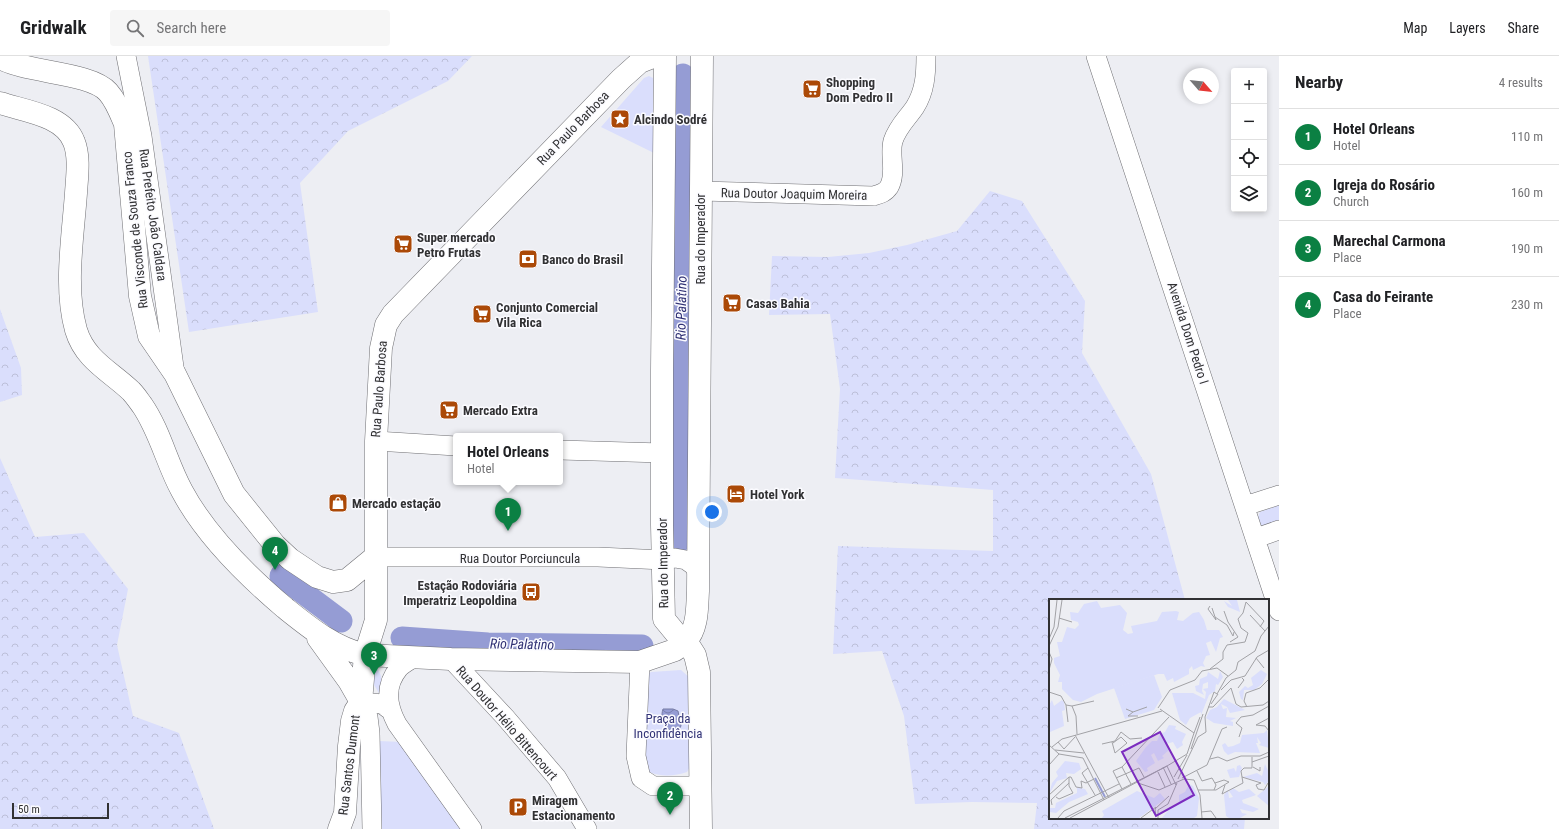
<!DOCTYPE html>
<html lang="en">
<head>
<meta charset="utf-8">
<style>
	:root { --surface:#fff; --page:#f6f6f6; --text:#202124; --muted:#757577; --line:#e0e0e0; --accent:#0b8043 }
	body { margin:0; font-family:"Roboto Condensed",sans-serif; background:var(--page); color:var(--text) }
	.controls { position:absolute; right:12px; top:12px; display:grid; overflow:hidden; border-radius:4px; box-shadow:0 2px 6px #0003 }
	.controls button { width:36px; height:36px; display:grid; place-items:center; padding:0; border:0; border-bottom:1px solid var(--line); background:var(--surface); color:var(--text); font:20px sans-serif }
	.compass { position:absolute; left:1183px; top:12px; width:36px; height:36px; border-radius:50%; background:var(--surface); box-shadow:0 2px 6px #0003; rotate:118deg }
	.scale { position:absolute; left:12px; bottom:10px; width:97px; box-sizing:border-box; padding-left:4px; border:2px solid #313133; border-top:0; font-size:11px; line-height:14px; white-space:nowrap; color:#313133; -webkit-text-stroke:3px #fbfbff; paint-order:stroke }
	.you { position:absolute; left:712px; top:456px; width:14px; height:14px; margin:-10px; border:3px solid #fff; border-radius:50%; background:#1a73e8; box-shadow:0 0 0 6px #1a73e833 }
	.badge { display:grid; place-items:center; width:26px; height:26px; border-radius:50%; background:var(--accent); color:#fff; font-size:13px; font-weight:700 }
	.pin { position:absolute; translate:-50% -33px; filter:drop-shadow(0 1px 2px #0008) }
	.pin::after { content:''; position:absolute; top:21px; width:14px; height:12px; background:inherit; clip-path:polygon(0 0,100% 0,50% 100%) }
	.popup { position:absolute; left:453px; top:377px; width:110px; height:52px; box-sizing:border-box; display:grid; place-content:center; border-radius:4px; background:var(--surface); filter:drop-shadow(0 1px 3px #0005); font-size:13px; white-space:nowrap; color:var(--muted) }
	.popup b { font-size:15px; color:var(--text) }
	.popup::after { content:''; position:absolute; left:50%; top:100%; margin-left:-8px; border:8px solid transparent; border-top-color:var(--surface) }
	.list { margin:0; padding:0; list-style:none }
	h2 { display:flex; justify-content:space-between; align-items:center; height:52px; margin:0; padding:0 16px; font-size:17px }
	h2 small { font-size:13px; font-weight:400; color:var(--muted) }
	.list li { display:grid; grid-template-columns:26px 1fr auto; gap:12px; align-items:center; box-sizing:border-box; height:56px; padding:0 16px; border-top:1px solid var(--line) }
	.list b { display:block; font-size:15px; white-space:nowrap }
	.list p { margin:0; font-size:13px; white-space:nowrap; color:var(--muted) }
	.list em { font-size:13px; font-style:normal; color:var(--muted) }
	.icon { flex:none; width:22px; height:22px; fill:none; stroke:currentColor; stroke-width:2; stroke-linecap:round; stroke-linejoin:round }
	.map { position:relative; flex:none; width:1279px; height:773px; overflow:hidden }
	header { display:flex; align-items:center; gap:24px; box-sizing:border-box; height:56px; padding:0 20px; background:var(--surface); border-bottom:1px solid var(--line) }
	header strong { font-size:19px }
	nav { display:flex; gap:22px; margin-inline-start:auto; font-size:14px }
	.search { width:280px; height:36px; background:var(--page); display:flex; align-items:center; gap:10px; box-sizing:border-box; padding:0 14px; border-radius:4px; color:var(--muted); font-size:15px }
	main { display:flex }
	aside { flex:1; background:var(--surface) }
	.map>svg:first-child { display:block }
</style>
</head>
<body>
<header>
<strong>Gridwalk</strong>
<div class="search"><svg class="icon" aria-label="search" viewBox="0 0 24 24"><circle cx="10" cy="10" r="6"/><path d="M15 15l6 6"/></svg>Search here</div>
<nav><a>Map</a><a>Layers</a><a>Share</a></nav>
</header>
<main>
<div class="map">
<svg width="1279" height="773" viewBox="0 0 1279 773">
	<defs>
		<pattern id="forest-crowns" width="20" height="18" patternUnits="userSpaceOnUse"><rect width="20" height="18" fill="#dadefc"/><path d="M2 6a3 3 0 1 1 6 0M12 15a3 3 0 1 1 6 0" fill="none" stroke="#bcbfd8"/></pattern>
		<pattern id="water-waves" width="16" height="10" patternUnits="userSpaceOnUse"><rect width="16" height="10" fill="#959cd4"/><path d="M0 5q4-4 8 0t8 0" fill="none" stroke="#7a80ad"/></pattern>
	</defs>
	<rect width="100%" height="100%" fill="#edeef3"/>
	<!-- forest -->
	<path fill="url(#forest-crowns)" d="M148 0H472L448 25 348 75 300 127 318 256 189 276Z
		M990 135 1022 145 1085 245 1082 297 1151 418 1185 544H1050V762H1245L1244 773H1034L1037 747 972 746 915 748 904 660 882 595 833 598 838 490 993 495V434L835 422 840 333 830 258 769 259 772 200 828 201 869 197 907 189 957 175Z
		M0 253 21 312 22 339 0 346Z
		M0 402 35 481 84 477 128 533 117 589 133 660 179 677 214 773H0Z"/>
	<!-- green -->
	<path fill="#dadefc" d="M649 20 653 22 655 28 654 97 601 71 644 22Z
		M1279 449V468L1263 471 1261 469 1258 461 1260 456Z
		M374 611C384 616 381 628 381 637H379L369 621Z
		M681 614 690 622 692 707 687 716C675 720 661 721 649 716L644 709 643 622 651 616Z
		M379 685 402 686 465 773H381Z"/>
	<!-- water -->
	<path fill="url(#water-waves)" stroke="#777ca4" d="M663 653H673L678 655 681 670 675 679C667 671 659 666 663 653Z"/>
	<g fill="none" stroke-linecap="round" stroke-linejoin="round">
		<!-- river -->
		<path stroke="#959cd4" stroke-width="23" d="M679 485 683 19
			M281 520 341 565
			M402 582 488 588 642 590"/>
		<defs>
			<path id="minor" d="M126 0 142 80 175 318
				M1096 0 1279 555
				M701 135 873 140C880 138 885 137 889 131 897 117 889 99 893 85 898 70 907 63 915 51 925 35 926 18 926 0
				M376 385 456 390
				M560 394 662 397
				M1245 450 1279 439
				M1256 482 1279 474
				M375 501H598L664 504 675 502 686 504 693 509 699 517
				M415 601C410 604 403 608 399 612 384 630 387 649 397 668L472 773
				M451 603 505 661 557 722 587 773
				M640 606 636 700 641 722 653 730H701
				M372 773 370 677 368 661 361 646 382 648 390 654"/>
			<path id="major" d="M665 0 662 315V469L664 563 678 580 686 585C698 572 697 552 698 535L702 0
				M0 2C26 17 90 16 108 36 116 45 120 56 125 68L140 240 149 280 175 318 234 438 275 489 290 503 317 521 333 526 347 524 375 501
				M0 47C24 55 64 59 74 86 80 101 77 121 76 137 73 180 64 232 76 274 85 304 110 315 131 335 135 339 139 345 142 349 160 375 167 408 182 435 206 480 246 519 285 552 310 572 333 591 365 599L451 603 640 606 675 594 686 585 695 599 699 616 701 773
				M318 582 349 625 361 646
				M339 773 345 757 349 690 352 665 355 655 361 646 365 599 376 564V385L381 292 386 269 393 258 621 23 640 6 655 0"/>
		</defs>
		<!-- minor casing -->
		<use href="#minor" stroke="#6f6f73" stroke-width="20"/>
		<!-- major casing -->
		<use href="#major" stroke="#6f6f73" stroke-width="23"/>
		<!-- minor -->
		<use href="#minor" stroke="#fff" stroke-width="19"/>
		<!-- major -->
		<use href="#major" stroke="#fff" stroke-width="22"/>
	</g>
	<!-- icons -->
	<defs>
		<symbol id="supermarket-square" viewBox="-11 -11 22 22"><rect x="-9" y="-9" width="18" height="18" rx="4" fill="#ab4907" stroke="#fbfbff"/><path d="M-6-5.5h2.5l.6 2H6L4.5 2H-2.5L-4.4-4H-6ZM-1.5 3.2a1.3 1.3 0 1 0 .1 0ZM3 3.2a1.3 1.3 0 1 0 .1 0Z" fill="#fff"/></symbol>
		<symbol id="sight-square" viewBox="-11 -11 22 22"><rect x="-9" y="-9" width="18" height="18" rx="4" fill="#ab4907" stroke="#fbfbff"/><path d="M0-6L1.8-2.2L6-1.7L2.9 1.2L3.7 5.4L0 3.3L-3.7 5.4L-2.9 1.2L-6-1.7L-1.8-2.2Z" fill="#fff"/></symbol>
		<symbol id="bank-square" viewBox="-11 -11 22 22"><rect x="-9" y="-9" width="18" height="18" rx="4" fill="#ab4907" stroke="#fbfbff"/><path d="M-6-4H6V4H-6ZM0-2.3a2.3 2.3 0 1 0 0 4.6a2.3 2.3 0 1 0 0-4.6Z" fill="#fff"/></symbol>
		<symbol id="hotel-square" viewBox="-11 -11 22 22"><rect x="-9" y="-9" width="18" height="18" rx="4" fill="#ab4907" stroke="#fbfbff"/><path d="M-6-4.5h1.5V1H6V5H4.5V3h-9V5H-6ZM-4 0a1.8 1.8 0 1 1 3.6 0ZM.5 0V-2.5h3Q6-2.5 6 0Z" fill="#fff"/></symbol>
		<symbol id="shop-square" viewBox="-11 -11 22 22"><rect x="-9" y="-9" width="18" height="18" rx="4" fill="#ab4907" stroke="#fbfbff"/><path d="M-5-2.5h2.3a2.7 3.5 0 0 1 5.4 0H5L5.5 6h-11ZM-1.5-2.5h3a1.5 2.3 0 0 0-3 0Z" fill="#fff"/></symbol>
		<symbol id="bus-square" viewBox="-11 -11 22 22"><rect x="-9" y="-9" width="18" height="18" rx="4" fill="#ab4907" stroke="#fbfbff"/><path d="M-5-6H5V4H4V6H2V4H-2V6H-4V4H-5ZM-3.5-4V0h7V-4ZM-3.5 1.2v1.5H-2V1.2ZM2 1.2v1.5H3.5V1.2Z" fill="#fff"/></symbol>
		<symbol id="parking-square" viewBox="-11 -11 22 22"><rect x="-9" y="-9" width="18" height="18" rx="4" fill="#ab4907" stroke="#fbfbff"/><path d="M-3.5-5.5H1a3.5 3.5 0 0 1 0 7H-1V5.5H-3.5ZM-1-3.4V-.6H.8a1.4 1.4 0 0 0 0-2.8Z" fill="#fff"/></symbol>
	</defs>
	<g fill-rule="evenodd">
		<use href="#supermarket-square" x="801" y="22" width="22" height="22"/>
		<use href="#sight-square" x="609" y="52" width="22" height="22"/>
		<use href="#supermarket-square" x="392" y="177" width="22" height="22"/>
		<use href="#bank-square" x="517" y="192" width="22" height="22"/>
		<use href="#supermarket-square" x="721" y="236" width="22" height="22"/>
		<use href="#supermarket-square" x="471" y="247" width="22" height="22"/>
		<use href="#supermarket-square" x="438" y="343" width="22" height="22"/>
		<use href="#hotel-square" x="725" y="427" width="22" height="22"/>
		<use href="#shop-square" x="327" y="436" width="22" height="22"/>
		<use href="#bus-square" x="520" y="525" width="22" height="22"/>
		<use href="#parking-square" x="507" y="740" width="22" height="22"/>
	</g>
	<g text-anchor="middle" dominant-baseline="central" stroke-width="3" stroke-linejoin="round" paint-order="stroke">
		<!-- poi labels -->
		<g font-size="13" font-weight="bold" fill="#313133" stroke="#fbfbff" text-anchor="start">
			<text x="826" y="26">Shopping<tspan x="826" dy="15">Dom Pedro II</tspan></text>
			<text x="634" y="63">Alcindo Sodré</text>
			<text x="417" y="181">Super mercado<tspan x="417" dy="15">Petro Frutas</tspan></text>
			<text x="542" y="203">Banco do Brasil</text>
			<text x="746" y="247">Casas Bahia</text>
			<text x="496" y="251">Conjunto Comercial<tspan x="496" dy="15">Vila Rica</tspan></text>
			<text x="463" y="354">Mercado Extra</text>
			<text x="750" y="438">Hotel York</text>
			<text x="352" y="447">Mercado estação</text>
			<text x="517" y="529" text-anchor="end">Estação Rodoviária<tspan x="517" dy="15">Imperatriz Leopoldina</tspan></text>
			<text x="532" y="744">Miragem<tspan x="532" dy="15">Estacionamento</tspan></text>
		</g>
		<!-- street labels -->
		<g font-size="13" fill="#313133" stroke="#fbfbff">
			<text transform="translate(573 72) rotate(-46)">Rua Paulo Barbosa</text>
			<text transform="translate(794 138) rotate(1)">Rua Doutor Joaquim Moreira</text>
			<text transform="translate(153 159) rotate(82)">Rua Prefeito João Caldara</text>
			<text transform="translate(135 174) rotate(-96)">Rua Visconde de Souza Franco</text>
			<text transform="translate(700 183) rotate(-90)">Rua do Imperador</text>
			<text transform="translate(1188 277) rotate(72)">Avenida Dom Pedro I</text>
			<text transform="translate(379 333) rotate(-86)">Rua Paulo Barbosa</text>
			<text x="520" y="502">Rua Doutor Porciuncula</text>
			<text transform="translate(663 507) rotate(-91)">Rua do Imperador</text>
			<text transform="translate(507 667) rotate(49)">Rua Doutor Hélio Bittencourt</text>
			<text transform="translate(349 709) rotate(-83)">Rua Santos Dumont</text>
		</g>
		<!-- park labels -->
		<g font-size="13" fill="#333477" stroke="#fbfbff">
			<text x="668" y="662">Praça da<tspan x="668" dy="15">Inconfidência</tspan></text>
		</g>
		<!-- water labels -->
		<g font-size="14" font-style="italic" fill="#313275" stroke="#fbfbff">
			<text transform="translate(681 252) rotate(-89)">Rio Palatino</text>
			<text transform="translate(522 588) rotate(1)">Rio Palatino</text>
		</g>
	</g>
	<!-- overview -->
	<g transform="translate(1049 543)">
		<rect width="220" height="220" fill="#edeef3"/>
		<path d="M179 1H188L191 13 179 8 175 2 183 7ZM48 2 52 9 71 6 78 14 74 31 79 35 84 34 82 27 108 22 113 13 127 12 130 13 128 21 134 22 144 14 150 13 155 21 158 31H170L174 38 171 39 167 53 162 42 157 44 161 56 157 57 154 64 156 68 152 67 144 71 143 67 140 70V75L125 83 124 79 118 82 115 75H109L48 95 32 103 24 101 13 90V83H9L11 76 5 64V59L11 57 8 43H13L18 28 26 30 30 26 29 23 22 21 21 13 29 14 35 5ZM212 71 218 75 213 85 205 91H195L194 101 192 100 190 93 196 87 199 89 204 86 202 79ZM171 72 174 78 169 86 167 85 166 92 160 96 152 116V113L141 119 137 126 131 121 123 94H144L156 100 157 93 154 90 159 89V83L154 85 153 92 155 96 147 92 146 87 150 86 151 80 158 77 159 73 169 80ZM175 100 196 111 181 114 178 108 172 105 174 110 178 109 177 118 187 119 181 122 184 123V127L165 124 157 119 161 111 168 108ZM3 101 5 107 13 101 15 103 16 111 13 112 15 127 1 133 0 106ZM120 126 127 127 126 130 137 135 133 143 134 146 128 150 124 143 117 145 120 151 113 157 115 159 109 162 105 154 102 156 106 164 98 169 99 172 96 173 87 162 97 148 103 142H108L111 135 116 133ZM218 131 220 149 210 146 212 144 208 138 209 144H207L211 154 186 153 179 156 175 152 173 146 176 144 179 148 184 147 191 144 193 136 215 134ZM16 162 30 164 32 170 25 175 17 174 18 179 8 182 0 195 3 184 9 177 7 173ZM216 165 220 174V182L216 186 214 183 194 178 208 174 213 177ZM191 166 193 169 190 178 181 179 178 171 185 169 187 173 188 167ZM140 185 144 187 150 199 148 217 145 219H113L122 208H125L130 203V196L136 193ZM220 187V207L208 197ZM28 188 36 190 39 195 20 203 7 214 1 213 0 209H6L7 204 28 194ZM184 189 190 193 200 190 207 196 193 201 194 204 210 210 204 213 191 210 193 214 198 215 191 219H180L177 217 175 196 179 191 180 199 184 198 180 192ZM88 192 105 199 111 194 116 200 90 219H53L55 216 53 212Z" fill="#dadefc"/>
		<path d="M105 76 113 98 105 111 76 120 65 89Z" fill="#dadefc"/>
		<path fill="none" stroke="#959cd4" stroke-width="2" d="M46 179 56 198"/>
		<path fill="none" stroke="#a2a2a6" stroke-width="1" d="M197 3 215 22 211 28M161 7 159 10 167 21 166 18M163 9 166 18 178 26 184 37 185 33M175 12 179 23 189 38 181 43M201 16 216 32M10 19 23 23M0 40 5 28 8 1M0 47 9 28 13 1M0 53 3 60 0 71M207 59 215 69M161 70 174 60V53L178 46 196 43 199 34 192 29 189 20 194 14 197 3M189 89 195 81 193 79M172 91 182 81 196 77 208 58 220 51M0 93 12 97 17 106 23 107 27 117 28 135M162 105 169 95M17 106 19 123M23 107 45 102M159 108H164L182 89 187 105 192 108 214 106 220 102M198 108 195 102 197 94 211 89 220 80M109 109 121 91 146 81 153 72 168 69 179 77M77 110 84 113 79 117H89M111 110 145 134 138 155 118 167 127 186M84 113 98 108M220 119 207 126 216 127 220 132M145 134 151 118M26 136 60 199M190 138 193 129 187 124 192 118 204 116 220 107M9 143 15 150 26 138M63 143 66 154 78 144 72 138 64 144M53 145 66 142 72 133 81 140 93 139M0 146 10 155 34 159 55 201M3 148 13 140 113 112M142 150 154 115M6 151 35 154M161 160 169 158 178 162 192 157H211L220 153M203 163 220 157M0 166 10 155M73 168 82 185M114 168 122 185M204 168 211 172V168M39 169 33 174 46 196M148 172 153 182 163 179 167 186 165 191M109 173 116 188M20 178H22L27 188 33 189 32 182 37 184 45 180M125 178 138 156M193 178 212 184M67 179 90 169 95 178M133 179 158 166 173 130 178 128M129 180 149 138 157 133 156 118 165 93 168 95 177 79 187 71 189 63 206 52 212 37 220 27M89 184 110 191 135 180 145 181 151 196 153 219M212 184 207 186 209 190 215 191 219 184M176 186 173 195 194 184 192 172 195 169H203V158M73 190 64 172 73 168 120 118M149 191H167L180 183 175 181 166 184M0 196 20 178M7 198 10 200 24 194 20 187V178M3 206 2 201 20 184M152 213 162 212 167 219M107 217 106 210 120 197M9 219 15 212 70 185M16 219 118 167 21 219M92 219 107 208M109 219V211L119 205 128 184"/>
		<path fill="#7b2cbf" fill-opacity="0.15" stroke="#7b2cbf" stroke-width="2" d="M111 133 145 196 107 217 73 153Z"/>
		<rect width="220" height="220" fill="none" stroke="#313133" stroke-width="2"/>
	</g>
</svg>
<div class="controls">
<button>+</button>
<button>−</button>
<button><svg class="icon" aria-label="locate" viewBox="0 0 24 24"><circle cx="12" cy="12" r="6"/><path d="M12 2v4M12 18v4M2 12h4M18 12h4"/></svg></button>
<button><svg class="icon" aria-label="layers" viewBox="0 0 24 24"><path d="M12 4l9 5-9 5-9-5zM3 14l9 5 9-5"/></svg></button>
</div>
<svg class="compass" viewBox="-18 -18 36 36"><path d="M0-13l5 13h-10z" fill="#e53935"/><path d="M0 13l5-13h-10z" fill="#757577"/></svg>
<div class="scale">50 m</div>
<div class="you"></div>
<div class="pin badge" style="left:508px;top:475px">1</div>
<div class="popup"><b>Hotel Orleans</b>Hotel</div>
<div class="pin badge" style="left:670px;top:759px">2</div>
<div class="pin badge" style="left:374px;top:619px">3</div>
<div class="pin badge" style="left:275px;top:514px">4</div>
</div>
<aside>
<h2>Nearby<small>4 results</small></h2>
<ul class="list">
<li><span class="badge">1</span><div><b>Hotel Orleans</b><p>Hotel</p></div><em>110 m</em></li>
<li><span class="badge">2</span><div><b>Igreja do Rosário</b><p>Church</p></div><em>160 m</em></li>
<li><span class="badge">3</span><div><b>Marechal Carmona</b><p>Place</p></div><em>190 m</em></li>
<li><span class="badge">4</span><div><b>Casa do Feirante</b><p>Place</p></div><em>230 m</em></li>
</ul>
</aside>
</main>
</body>
</html>
